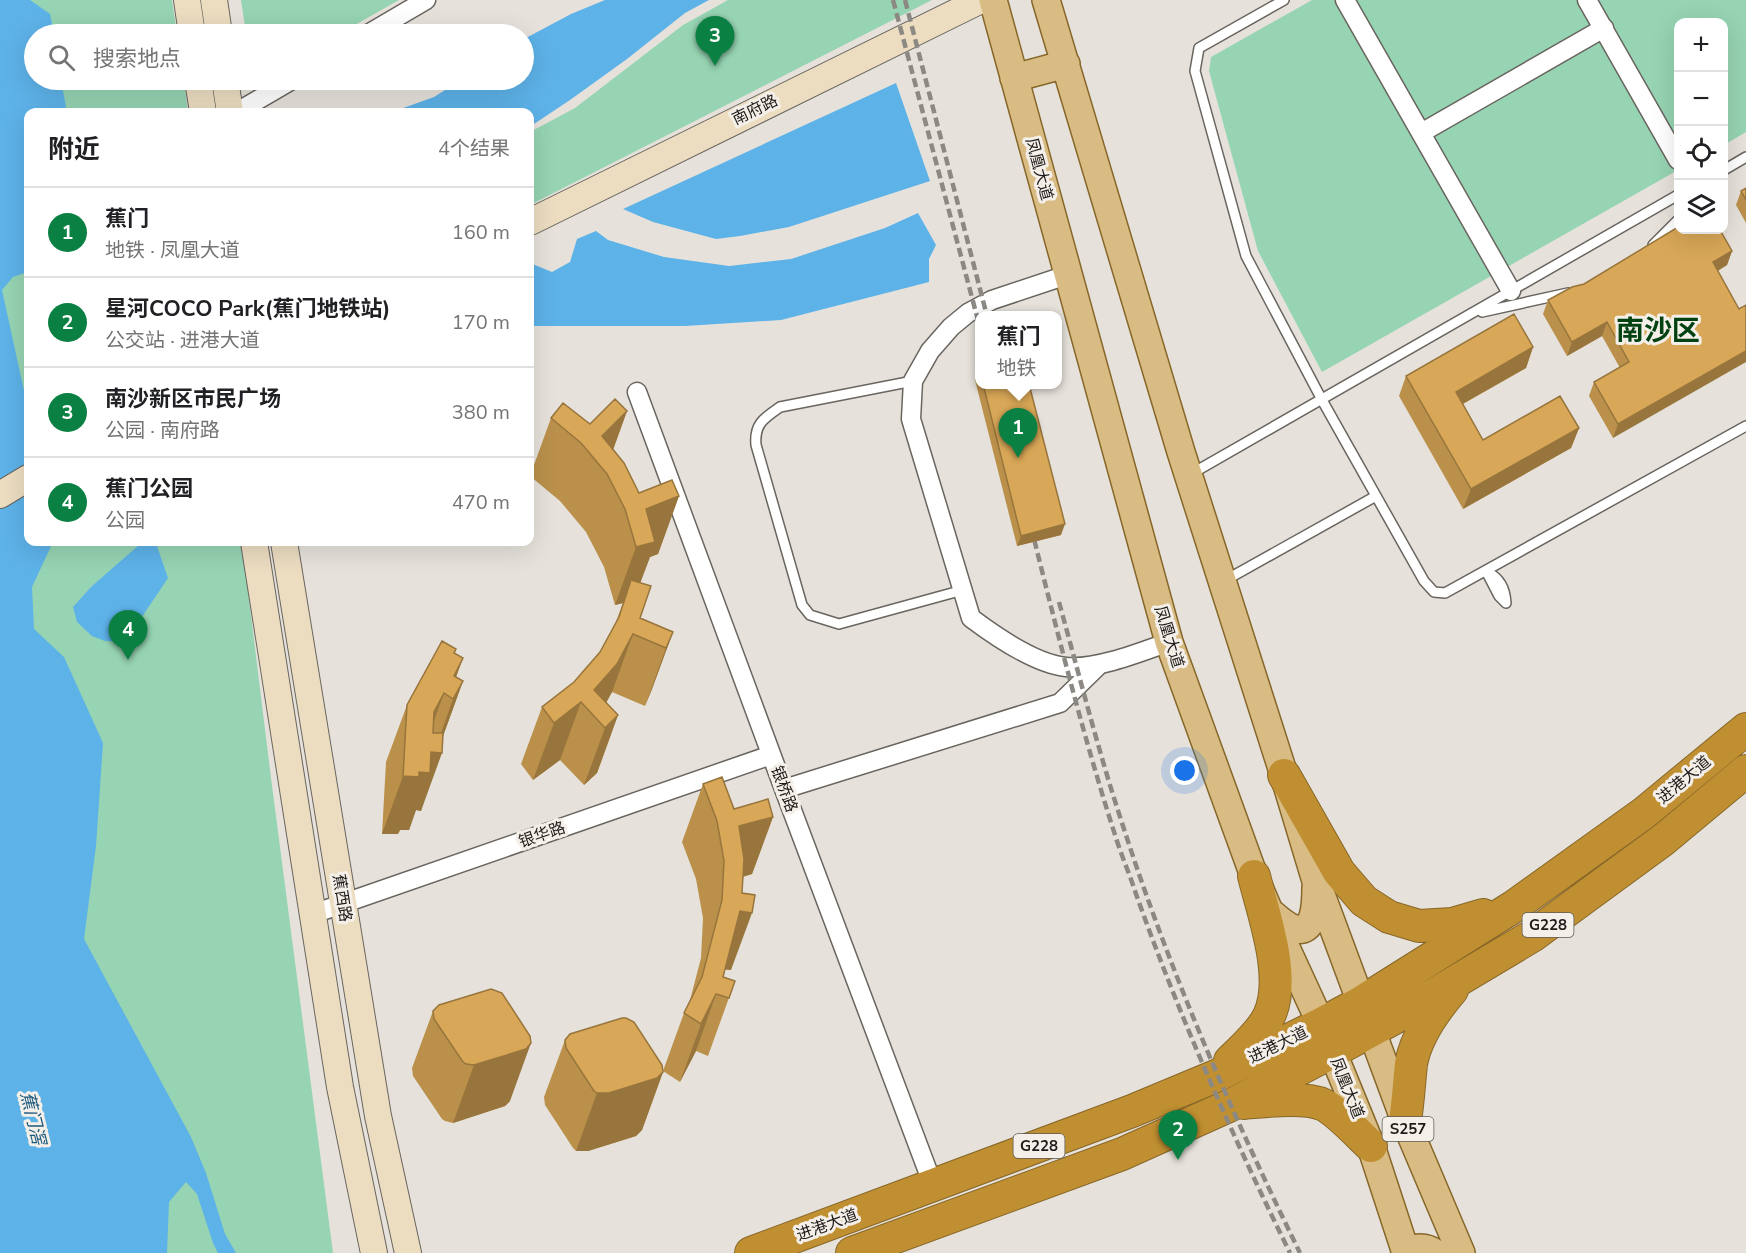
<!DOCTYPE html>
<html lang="zh">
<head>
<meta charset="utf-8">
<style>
	:root { --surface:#fff; --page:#f6f6f6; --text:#202124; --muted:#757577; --line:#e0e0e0; --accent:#0b8043 }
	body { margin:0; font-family:"Nunito Sans","Noto Sans SC",sans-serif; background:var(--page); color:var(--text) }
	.controls { position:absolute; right:18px; top:18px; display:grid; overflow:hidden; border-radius:12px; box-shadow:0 6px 24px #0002 }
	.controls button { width:54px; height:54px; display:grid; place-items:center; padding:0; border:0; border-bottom:2px solid var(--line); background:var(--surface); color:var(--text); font:30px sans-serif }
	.you { position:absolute; left:1185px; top:771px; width:21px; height:21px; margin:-15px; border:4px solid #fff; border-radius:50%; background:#1a73e8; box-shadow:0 0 0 9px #1a73e833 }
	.badge { display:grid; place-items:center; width:39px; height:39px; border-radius:50%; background:var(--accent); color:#fff; font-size:20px; font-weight:700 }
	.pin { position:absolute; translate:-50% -50px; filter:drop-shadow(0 2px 3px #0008) }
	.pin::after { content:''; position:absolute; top:32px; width:21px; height:18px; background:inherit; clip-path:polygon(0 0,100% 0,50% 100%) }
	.popup { position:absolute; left:975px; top:311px; width:87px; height:78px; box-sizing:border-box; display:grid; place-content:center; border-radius:12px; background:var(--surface); filter:drop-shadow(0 2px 4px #0005); font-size:20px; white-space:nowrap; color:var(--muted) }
	.popup b { font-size:22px; color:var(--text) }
	.popup::after { content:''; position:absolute; left:50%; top:100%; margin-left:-12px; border:12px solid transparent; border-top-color:var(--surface) }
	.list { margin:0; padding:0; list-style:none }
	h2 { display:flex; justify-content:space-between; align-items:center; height:78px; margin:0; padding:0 24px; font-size:26px }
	h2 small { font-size:20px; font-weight:400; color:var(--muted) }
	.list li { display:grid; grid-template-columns:39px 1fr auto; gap:18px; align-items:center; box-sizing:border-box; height:90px; padding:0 24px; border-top:2px solid var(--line) }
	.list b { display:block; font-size:22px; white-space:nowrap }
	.list p { margin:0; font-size:20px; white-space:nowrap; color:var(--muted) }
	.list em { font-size:20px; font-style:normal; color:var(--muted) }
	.icon { flex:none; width:33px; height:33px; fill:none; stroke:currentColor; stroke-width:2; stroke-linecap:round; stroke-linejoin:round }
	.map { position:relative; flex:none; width:1746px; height:1253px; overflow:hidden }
	.search { position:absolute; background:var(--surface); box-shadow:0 6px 24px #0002; left:24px; top:24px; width:510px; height:66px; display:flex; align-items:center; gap:15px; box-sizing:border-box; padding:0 21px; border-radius:33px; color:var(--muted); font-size:22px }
	.panel { position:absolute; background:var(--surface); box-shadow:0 6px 24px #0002; left:24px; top:108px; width:510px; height:438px; border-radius:12px }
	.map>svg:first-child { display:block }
</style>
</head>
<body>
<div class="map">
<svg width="1746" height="1253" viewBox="0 0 1746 1253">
	<rect width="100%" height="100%" fill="#e6e2db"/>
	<!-- green -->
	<path fill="#96d4b3" d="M0 0H172L177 34H34V80H184L188 112H28V542H242L271 778 333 1253H0Z
		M241 0H399L339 34H246Z
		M728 0H932L530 205V132L575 108 683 25Z
		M1312 0H1746V132L1724 145V22H1678V170L1322 372 1258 251 1209 71 1211 57Z"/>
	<!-- water -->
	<path fill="#5db2e8" d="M0 0H30L50 14 54 34H34V80H61L67 112H28V272L13 277 2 290 28 409V542H53L32 587 34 629 64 657 103 743 96 846 84 939 191 1137 206 1173 225 1234 236 1253H218L213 1243 197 1194 186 1182 169 1202 167 1253H0Z
		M605 0H709L685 13 627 59 570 100 531 126 530 112H392L434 97 461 80H524V39L571 14Z
		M896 83 930 181 789 227 740 236 716 239 653 222 623 209Z
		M918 213 936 245 929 259V282L781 320 685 326H530V263L552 272 570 262 577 239 596 231 608 240 664 257 729 266 791 259 885 228Z
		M139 545 157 546 168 578 125 642 105 641 92 636 77 622 73 607 91 587Z"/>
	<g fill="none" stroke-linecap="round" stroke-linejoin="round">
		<defs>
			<path id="lane" d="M1284 0 1199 48 1195 71 1246 256 1322 400 1424 581 1434 592 1445 593 1746 426
				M1724 170 1746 157
				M1653 245 1678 220
				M1482 312 1568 293
				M913 381 780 407C764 418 754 424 756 445L802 605 810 615 839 624 963 590
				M1191 474 1678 195
				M1486 571C1500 578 1505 588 1506 603
				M1486 571 1499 596 1506 603
				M1224 581 1376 496"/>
			<path id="street" d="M1345 0 1511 291
				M1587 0 1678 160
				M368 34 426 0
				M237 112 292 80
				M1421 133 1604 28
				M1067 275 992 300 968 313 951 327 930 351 913 381 911 419 971 618C995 636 1035 664 1066 667 1096 670 1141 652 1169 642
				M637 392 784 789 933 1185
				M784 789 1060 703 1099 665
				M313 914 771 755"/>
			<path id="secondary" d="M187 0 192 34
				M214 0 219 34
				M198 80 203 112
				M225 80 230 112
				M530 222 981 0
				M0 495 28 478
				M254 542 340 1087 374 1253
				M284 542 378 1116 408 1253"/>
			<path id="primary" d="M993 0 1169 642 1254 876 1269 911 1321 1024 1371 1146 1406 1253
				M1046 0 1181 452 1284 775 1316 881 1405 1121 1461 1253
				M1014 78 1066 64
				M1269 911C1276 917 1283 924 1292 928 1316 937 1316 902 1316 887
				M1405 1252C1417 1247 1425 1246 1435 1253"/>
			<path id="highway" d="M1284 775 1339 872 1364 901 1389 917 1419 926 1452 924 1483 915
				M1230 1061C1243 1048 1261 1033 1269 1016 1287 978 1264 916 1254 876
				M1244 1103C1265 1101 1305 1096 1324 1105 1338 1112 1359 1135 1371 1146
				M1405 1121C1408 1102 1409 1083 1411 1064 1416 1036 1434 1011 1452 990
				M751 1253 1132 1111 1216 1076 1321 1024 1360 1003 1513 907 1644 813 1746 729
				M852 1253 1122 1154 1231 1105 1332 1052 1398 1016 1532 936 1663 840 1746 771"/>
		</defs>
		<!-- lane casing -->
		<use href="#lane" stroke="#69655f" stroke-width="12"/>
		<!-- street casing -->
		<use href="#street" stroke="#69655f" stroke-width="21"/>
		<!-- secondary casing -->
		<use href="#secondary" stroke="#69655f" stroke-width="28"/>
		<!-- primary casing -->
		<use href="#primary" stroke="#876729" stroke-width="30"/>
		<!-- highway casing -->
		<use href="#highway" stroke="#876729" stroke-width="34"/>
		<!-- lane -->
		<use href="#lane" stroke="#fff" stroke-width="9"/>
		<!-- street -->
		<use href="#street" stroke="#fff" stroke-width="18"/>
		<!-- secondary -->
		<use href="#secondary" stroke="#ecddc1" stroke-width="26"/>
		<!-- primary -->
		<use href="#primary" stroke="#d9bc83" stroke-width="27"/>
		<!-- highway -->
		<use href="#highway" stroke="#c08f31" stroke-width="32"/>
		<!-- rail -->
		<path stroke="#8c8984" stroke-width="4.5" stroke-dasharray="9 4.5" stroke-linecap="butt" d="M893 0 979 324
			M905 0 987 316
			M1031 527C1057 631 1083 736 1116 838 1122 857 1130 875 1136 894 1180 1018 1232 1135 1290 1253
			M1059 602C1080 678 1099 754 1124 829 1171 975 1233 1116 1300 1253"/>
	</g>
	<!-- wall -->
	<path fill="#ba904b" d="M1746 188V223L1736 205 1741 191Z
		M1732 251 1727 265 1718 271 1613 438 1589 396 1594 382 1620 368 1602 336 1567 356 1543 314 1548 300Z
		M1533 347 1526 368 1463 404 1483 440 1579 428 1571 448 1463 509 1399 396 1406 376Z
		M979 370V384H1029L1061 535 1017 546 975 380Z
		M627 411 613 450 639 493 679 496 658 554 650 557 640 582V618L673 632 652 689 645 706 612 692 606 703 618 715 597 773 584 785 560 760 533 780 521 764 542 707 574 682 600 652 614 627 623 603 615 605 604 567 586 532 560 501 530 476 551 418 590 424Z
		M456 649 455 653 463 658 456 677 463 681 443 736 421 811 416 810 409 830H400L398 834H382L386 762 407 705Z
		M703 784 734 809 773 817 752 874 743 877 731 970 725 969 723 977 735 981 708 1056 696 1051 680 1082 663 1071 684 1013 689 1004 701 958 703 918 696 879 682 842Z
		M433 1011 510 1101 505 1106 453 1123 445 1121 442 1119 413 1076 412 1068Z
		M565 1040 663 1072 642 1130 636 1136 588 1151H576L573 1148 545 1105 544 1097Z"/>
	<!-- shaded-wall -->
	<path fill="#97753d" d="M1732 251 1727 265 1708 276 1713 262Z
		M1607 322 1602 336 1567 356 1572 342Z
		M1533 347 1526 368 1448 412 1456 392Z
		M1746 351V362L1613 438 1618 424Z
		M627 411 606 469 602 436Z
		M1579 428 1571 448 1463 509 1471 489Z
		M679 496 658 554 650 557 634 600 631 580 623 603 615 605 636 547 646 509Z
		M1065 524 1061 535 1017 546 1021 536Z
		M673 632 652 689 645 706 666 648Z
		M633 634 612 692 597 719 594 690Z
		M463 658 449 696 454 676Z
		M463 681 442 739V753L421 811 416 810 409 830H400L398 834H382L403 776 419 772 431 752 434 753 453 699Z
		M444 693 423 751 434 712Z
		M581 702 560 760 533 780 554 723Z
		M618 715 597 773 584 785 605 728Z
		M773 817 752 874 723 882 739 826Z
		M740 911 752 913 731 970 719 969Z
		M716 994 696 1051 680 1082 701 1024Z
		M531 1043 510 1101 505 1106 453 1123 474 1065Z
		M663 1072 642 1130 636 1136 588 1151H576L597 1093Z"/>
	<!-- building -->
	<path fill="#d8a757" stroke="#97753d" stroke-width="1.5" d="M1746 188V200L1741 191Z
		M1678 227V230H1720L1732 251 1713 262 1739 309 1746 305V351L1618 424 1594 382 1629 362 1607 322 1572 342 1548 300 1572 287 1584 284Z
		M1514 314 1533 347 1456 392 1483 440 1560 396 1579 428 1471 489 1406 376Z
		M983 384H1029L1065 524 1021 536Z
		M615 399 627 411 602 436 624 463 639 493 672 480 679 496 646 509 655 542 636 547 625 509 607 474 581 443 551 418 563 403 590 424Z
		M631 580 651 586 640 618 673 632 666 648 633 634 617 664 594 690 618 715 605 728 581 702 554 723 542 707 574 682 600 652 619 617Z
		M442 641 456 649 454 653 463 658 454 676 463 681 453 699 444 693 434 712 433 733H443L442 753 431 752 430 773 419 772V777L403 776 407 705Z
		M722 777 734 809 768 799 773 817 739 826 744 859 742 893 755 895 752 913 740 911 723 977 735 981 729 998 716 994 701 1024 684 1013 702 977 722 900 724 861 717 821 703 784Z
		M491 989 502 993 530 1036 531 1043 526 1049 474 1065 466 1064 463 1062 434 1019 433 1011 439 1005Z
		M622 1018H626L634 1022 662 1065 663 1072 657 1078 609 1093H597L594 1091 566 1048 565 1040 570 1034Z"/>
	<g text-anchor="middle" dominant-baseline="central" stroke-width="6" stroke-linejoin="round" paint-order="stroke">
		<!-- shield labels -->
		<g fill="#f4efe8" stroke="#5e5b58" stroke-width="1.5">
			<rect x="1522.5" y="913" width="51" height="24" rx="4.5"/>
			<rect x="1382.5" y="1117" width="51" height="24" rx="4.5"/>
			<rect x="1013.5" y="1134" width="51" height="24" rx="4.5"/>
		</g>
		<g font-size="15" font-weight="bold" fill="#1e1c1a">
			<text x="1548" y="925">G228</text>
			<text x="1408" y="1129">S257</text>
			<text x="1039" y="1146">G228</text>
		</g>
		<!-- street labels -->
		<g font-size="16" fill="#1e1c1a" stroke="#f4efe8">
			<text transform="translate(755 110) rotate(-26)">南府路</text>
			<text transform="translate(1039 169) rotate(75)">凤凰大道</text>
			<text transform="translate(1169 637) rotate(73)">凤凰大道</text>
			<text transform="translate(1684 780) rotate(-40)">进港大道</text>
			<text transform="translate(784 789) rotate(70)">银桥路</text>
			<text transform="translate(542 835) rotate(-19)">银华路</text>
			<text transform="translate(342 898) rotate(81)">蕉西路</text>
			<text transform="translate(1278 1045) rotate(-26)">进港大道</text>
			<text transform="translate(1347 1088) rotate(68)">凤凰大道</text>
			<text transform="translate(827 1225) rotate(-20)">进港大道</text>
		</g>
		<!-- water labels -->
		<g font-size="18" font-style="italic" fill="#1b5a7f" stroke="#f4efe8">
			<text transform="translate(33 1118) rotate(76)">蕉门滘</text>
		</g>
		<!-- town labels -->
		<g font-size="28" font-weight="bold" fill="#004211" stroke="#f4efe8">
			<text x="1658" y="331">南沙区</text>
		</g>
	</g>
</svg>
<div class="controls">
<button>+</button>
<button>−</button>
<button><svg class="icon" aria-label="locate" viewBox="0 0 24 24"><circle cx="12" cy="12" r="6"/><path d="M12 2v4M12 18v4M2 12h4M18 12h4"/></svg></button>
<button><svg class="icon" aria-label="layers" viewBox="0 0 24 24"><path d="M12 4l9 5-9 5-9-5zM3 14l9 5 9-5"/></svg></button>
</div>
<div class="you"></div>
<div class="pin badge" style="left:1018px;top:458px">1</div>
<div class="popup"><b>蕉门</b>地铁</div>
<div class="pin badge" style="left:1178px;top:1160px">2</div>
<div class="pin badge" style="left:715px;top:66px">3</div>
<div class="pin badge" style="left:128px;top:660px">4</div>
<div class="search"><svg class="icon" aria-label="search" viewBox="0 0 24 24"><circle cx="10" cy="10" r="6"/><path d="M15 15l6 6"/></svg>搜索地点</div>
<section class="panel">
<h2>附近<small>4个结果</small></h2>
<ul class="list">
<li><span class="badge">1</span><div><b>蕉门</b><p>地铁 · 凤凰大道</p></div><em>160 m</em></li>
<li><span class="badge">2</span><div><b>星河COCO Park(蕉门地铁站)</b><p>公交站 · 进港大道</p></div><em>170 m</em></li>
<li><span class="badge">3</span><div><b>南沙新区市民广场</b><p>公园 · 南府路</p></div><em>380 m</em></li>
<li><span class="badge">4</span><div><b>蕉门公园</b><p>公园</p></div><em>470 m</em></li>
</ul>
</section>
</div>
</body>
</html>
